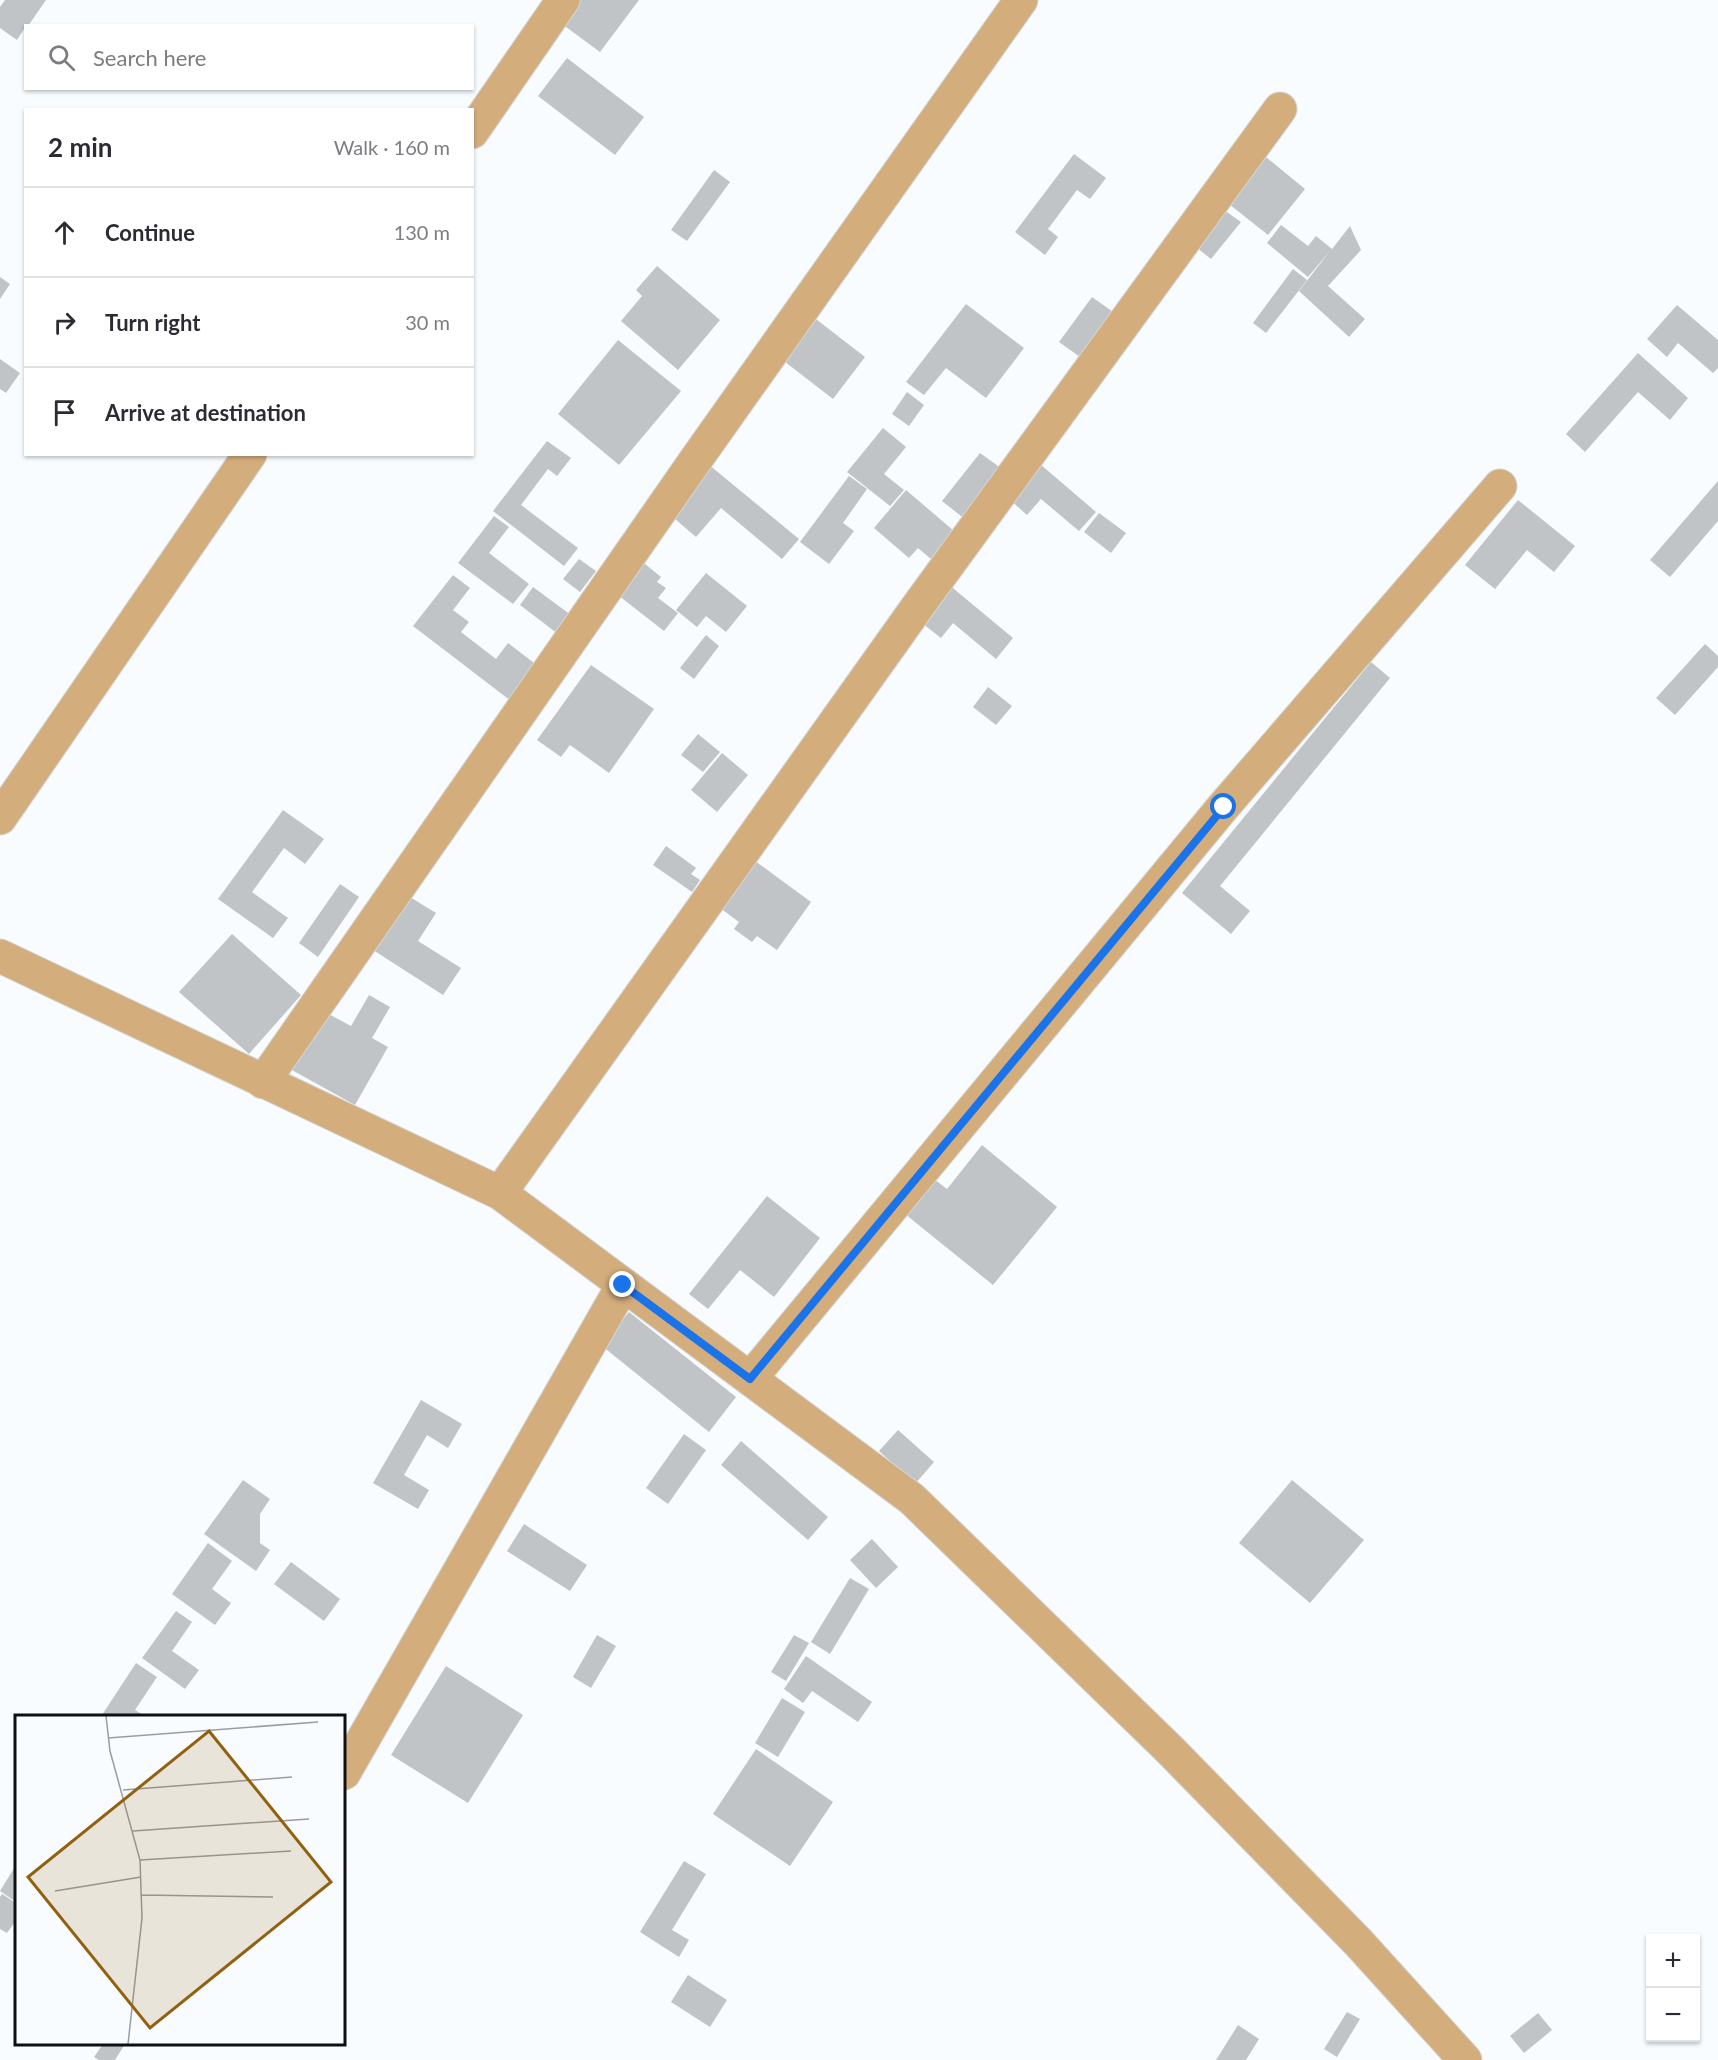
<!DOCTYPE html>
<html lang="en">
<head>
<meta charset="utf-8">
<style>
	:root { --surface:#fff; --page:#f2f2f3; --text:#2b2b33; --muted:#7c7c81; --line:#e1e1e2 }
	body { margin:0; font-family:Lato,sans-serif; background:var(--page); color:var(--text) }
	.controls { position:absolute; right:18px; bottom:18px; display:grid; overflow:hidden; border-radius:0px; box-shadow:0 2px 4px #0004 }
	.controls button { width:54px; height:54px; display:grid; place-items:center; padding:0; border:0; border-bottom:2px solid var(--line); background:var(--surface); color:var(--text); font:30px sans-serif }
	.stop { position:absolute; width:18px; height:18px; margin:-14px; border:4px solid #1a73e8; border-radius:50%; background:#fff }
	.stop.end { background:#1a73e8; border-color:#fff; box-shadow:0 2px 6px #0008 }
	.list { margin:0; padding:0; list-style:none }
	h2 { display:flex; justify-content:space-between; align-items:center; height:78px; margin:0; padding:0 24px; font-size:26px }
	h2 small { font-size:20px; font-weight:400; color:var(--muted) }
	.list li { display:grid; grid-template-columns:39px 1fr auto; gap:18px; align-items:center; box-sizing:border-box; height:90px; padding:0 24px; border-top:2px solid var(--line) }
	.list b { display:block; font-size:22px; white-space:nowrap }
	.list em { font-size:20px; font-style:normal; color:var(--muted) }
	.icon { flex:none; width:33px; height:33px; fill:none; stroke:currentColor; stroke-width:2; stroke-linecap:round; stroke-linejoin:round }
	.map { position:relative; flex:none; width:1718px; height:2060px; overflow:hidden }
	.search { position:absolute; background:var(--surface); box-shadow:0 2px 4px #0004; left:24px; top:24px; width:450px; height:66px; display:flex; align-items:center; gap:15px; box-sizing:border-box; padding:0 21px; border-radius:0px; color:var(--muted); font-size:22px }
	.panel { position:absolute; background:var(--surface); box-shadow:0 2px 4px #0004; left:24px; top:108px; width:450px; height:348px; border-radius:0px }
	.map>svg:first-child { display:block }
</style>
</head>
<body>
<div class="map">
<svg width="1718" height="2060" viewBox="0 0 1718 2060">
	<rect width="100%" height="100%" fill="#f8fcfe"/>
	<!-- building -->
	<path fill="#c0c4c6" d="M5 0H46L28 26H26L17 40 0 28V7Z
		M580 0H639L600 52 562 24Z
		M567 58 644 117 615 155 538 96Z
		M1074 154 1106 178 1090 199 1077 190 1048 229 1058 237 1045 255 1015 232Z
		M1266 157 1305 189 1268 235 1229 204Z
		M714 170 730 182 687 241 671 230Z
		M1224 210 1241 222 1211 259 1196 247Z
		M1281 225 1308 246 1316 236 1332 249 1350 226 1361 250 1328 286 1365 319 1349 337 1299 291 1330 251 1308 277 1267 243Z
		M657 266 720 320 678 370 621 321 642 296 636 290Z
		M1293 269 1307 280 1266 333 1253 323Z
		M0 277 10 284 0 299Z
		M1092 297 1116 314 1083 359 1059 342Z
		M966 304 1024 348 986 398 946 368 924 395 906 382Z
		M1677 305 1718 340V368L1713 373 1678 343 1667 357 1647 339Z
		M812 316 865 357 833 399 780 358Z
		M618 340 681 391 619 465 558 414Z
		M1638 353 1688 398 1670 420 1638 392 1585 452 1566 434Z
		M0 359 20 373 6 393 0 389Z
		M907 392 924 405 909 426 892 414Z
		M883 428 906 447 884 474 904 490 890 506 847 472Z
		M547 441 571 458 557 476 548 469 521 505 578 548 564 566 493 511Z
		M980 453 1005 471 966 520 942 501Z
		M708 464 799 539 782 559 721 508 696 537 668 513Z
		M1040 464 1096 512 1079 531 1041 499 1027 515 1009 499Z
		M849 476 867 489 843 523 854 531 829 564 800 542Z
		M1718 481V521L1670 577 1650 560Z
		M906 490 954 531 931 559 918 548 909 558 874 528Z
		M1518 500 1575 546 1554 572 1527 550 1495 589 1465 565Z
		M1099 513 1126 533 1111 553 1084 532Z
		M494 516 509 527 489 553 529 584 513 604 458 563Z
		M579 559 596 571 580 592 563 579Z
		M639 559 661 577 657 582 666 588 658 598 678 613 664 631 614 592Z
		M706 573 747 606 726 632 706 616 697 627 676 610Z
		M453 575 470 588 453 610 469 622 461 632 496 659 508 643 538 666 511 701 413 626Z
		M948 584 1013 638 996 659 953 623 941 638 918 620Z
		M533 587 575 618 562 637 520 605Z
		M706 635 719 646 694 679 680 668Z
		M1705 644 1718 656V667L1675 715 1656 698Z
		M1371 662 1390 678 1220 886 1250 911 1231 934 1182 893Z
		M591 665 654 709 609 773 570 745 561 757 537 740Z
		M988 687 1012 706 996 725 973 707Z
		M698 734 720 752 703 772 681 755Z
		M722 753 748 775 717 812 691 790Z
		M283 810 324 839 305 864 284 848 252 892 288 918 273 938 218 899Z
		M666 846 696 868 691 874 700 880 692 892 653 865Z
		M751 858 811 902 777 950 757 936 752 942 734 929 739 922 716 905Z
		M340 884 359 897 318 957 299 943Z
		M405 894 436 913 418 941 461 968 443 995 370 948Z
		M232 934 301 995 249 1054 179 992Z
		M369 995 390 1007 372 1038 388 1047 355 1105 290 1069 323 1011 351 1026Z
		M982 1145 1057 1207 993 1285 905 1214 934 1179 947 1189Z
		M767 1196 820 1238 774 1297 740 1270 708 1309 689 1294Z
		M629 1312 736 1397 709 1432 602 1346Z
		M421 1400 462 1424 448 1448 427 1435 404 1475 429 1490 418 1509 373 1483Z
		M898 1430 934 1462 915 1484 879 1451Z
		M684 1434 706 1450 668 1504 646 1488Z
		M741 1441 828 1517 808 1540 721 1465Z
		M243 1480 270 1499 260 1514V1543L270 1550 256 1571 204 1534Z
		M1292 1480 1364 1540 1310 1603 1239 1543Z
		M524 1524 587 1565 570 1591 507 1551Z
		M872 1539 898 1567 876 1588 850 1560Z
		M208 1543 232 1561 212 1589 231 1603 215 1625 172 1594Z
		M291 1562 340 1599 324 1621 274 1584Z
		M850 1578 869 1589 830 1654 811 1642Z
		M176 1611 192 1622 172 1651 199 1670 185 1689 142 1658Z
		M597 1635 616 1646 591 1688 573 1677Z
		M794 1635 809 1643 786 1681 771 1672Z
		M806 1656 872 1702 858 1722 812 1691 803 1703 784 1689Z
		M136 1663 157 1677 135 1710 145 1716H105L102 1715Z
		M446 1666 523 1715 468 1803 391 1755Z
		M782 1698 805 1712 778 1757 755 1743Z
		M756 1749 833 1802 790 1866 713 1814Z
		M684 1861 706 1874 672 1930 689 1940 679 1957 640 1932Z
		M16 1865V1902L0 1891Z
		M2 1894 16 1903V1923L15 1922 7 1933 0 1929V1897Z
		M688 1975 727 2000 710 2027 671 2002Z
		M1347 2012 1360 2019 1337 2057 1324 2049Z
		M1538 2013 1552 2030 1524 2053 1510 2036Z
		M1238 2025 1259 2039 1246 2060H1216Z
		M103 2044H125L115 2060H99L94 2057Z"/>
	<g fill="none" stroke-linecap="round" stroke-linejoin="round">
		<defs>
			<path id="street" d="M472 132 563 0
				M0 818 250 454
				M0 956 500 1193 912 1499 1170 1750 1358 1942 1465 2060
				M263 1082 697 458 1021 0
				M500 1193 918 606 1280 109
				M750 1379 1223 807 1500 486
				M344 1773 623 1285"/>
		</defs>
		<!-- street casing -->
		<use href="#street" stroke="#d3d6d8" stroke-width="35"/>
		<!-- street -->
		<use href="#street" stroke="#d4ad7d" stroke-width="33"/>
	</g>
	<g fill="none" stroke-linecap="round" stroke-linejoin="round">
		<!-- route -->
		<path stroke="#1a73e8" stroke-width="8" d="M623 1285 750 1379 1224 807"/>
	</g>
	<!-- overview -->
	<g transform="translate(15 1715)">
		<rect width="330" height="330" fill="#f8fcfe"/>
		<path fill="none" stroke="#9a9d9f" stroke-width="1.5" d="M91 1 95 36 125 145 127 203 113 329M93 23 303 7M108 75 277 62M118 116 294 104M125 145 276 136M40 176 126 162M126 180 258 182"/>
		<path fill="#926110" fill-opacity="0.15" stroke="#926110" stroke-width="3" d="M194 16 316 167 135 313 13 162Z"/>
		<rect width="330" height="330" fill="none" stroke="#0e0f10" stroke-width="3"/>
	</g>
</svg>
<div class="controls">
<button>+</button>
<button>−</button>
</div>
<div class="stop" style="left:1224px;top:807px"></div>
<div class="stop end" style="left:623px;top:1285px"></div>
<div class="search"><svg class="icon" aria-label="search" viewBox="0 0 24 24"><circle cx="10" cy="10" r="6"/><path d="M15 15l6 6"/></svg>Search here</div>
<section class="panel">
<h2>2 min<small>Walk · 160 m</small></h2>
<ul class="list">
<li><svg class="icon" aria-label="ahead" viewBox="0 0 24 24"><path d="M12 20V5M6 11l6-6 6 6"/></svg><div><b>Continue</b></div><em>130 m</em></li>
<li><svg class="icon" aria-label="right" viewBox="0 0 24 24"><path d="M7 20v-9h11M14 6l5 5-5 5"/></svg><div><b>Turn right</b></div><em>30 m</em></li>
<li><svg class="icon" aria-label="arrive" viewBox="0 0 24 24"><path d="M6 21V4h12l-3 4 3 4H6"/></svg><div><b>Arrive at destination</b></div></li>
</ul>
</section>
</div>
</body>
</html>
